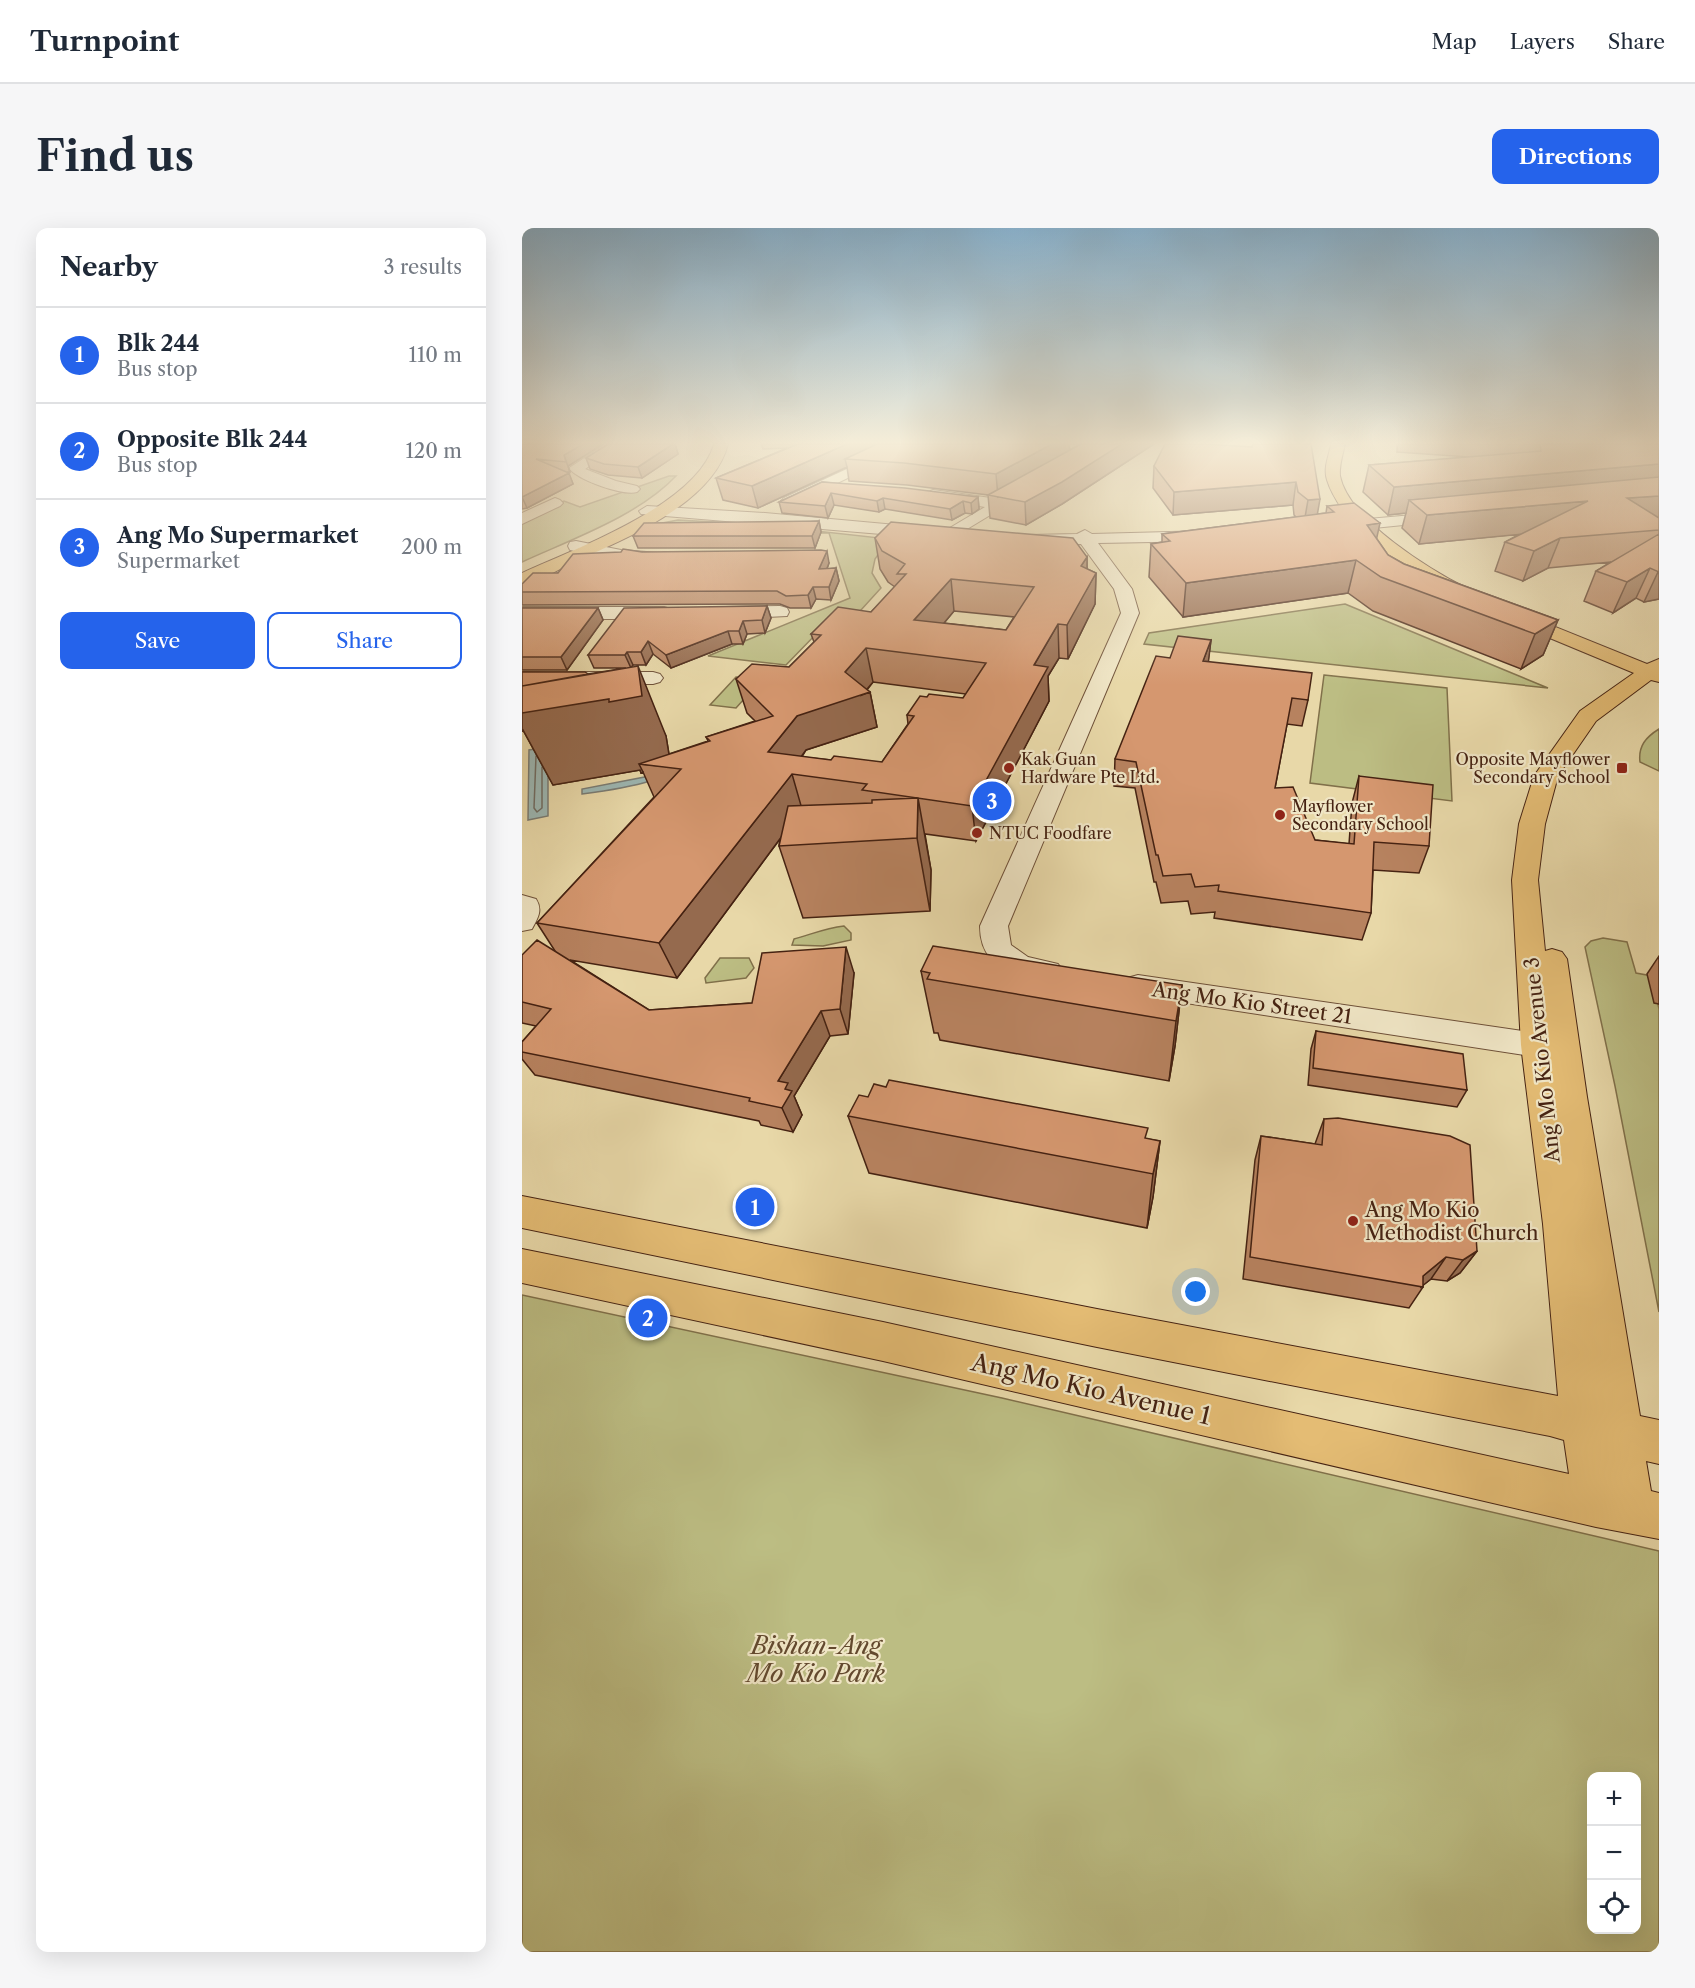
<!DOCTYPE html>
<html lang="en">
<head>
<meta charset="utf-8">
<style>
	:root { --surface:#fff; --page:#f6f6f7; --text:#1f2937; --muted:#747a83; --line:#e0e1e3; --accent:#2563eb }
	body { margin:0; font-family:"Libre Caslon Text",serif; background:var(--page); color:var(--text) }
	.controls { position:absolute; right:18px; bottom:18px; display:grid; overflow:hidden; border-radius:12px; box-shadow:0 6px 24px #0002 }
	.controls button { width:54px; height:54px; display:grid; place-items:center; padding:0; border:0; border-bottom:2px solid var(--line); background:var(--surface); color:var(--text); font:30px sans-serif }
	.you { position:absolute; left:674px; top:1064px; width:21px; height:21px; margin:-15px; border:4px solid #fff; border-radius:50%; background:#1a73e8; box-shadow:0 0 0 9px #1a73e833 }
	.badge { display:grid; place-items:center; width:39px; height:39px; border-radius:50%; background:var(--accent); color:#fff; font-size:20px; font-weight:700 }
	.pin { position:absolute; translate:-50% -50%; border:3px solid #fff; box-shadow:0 2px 6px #0006 }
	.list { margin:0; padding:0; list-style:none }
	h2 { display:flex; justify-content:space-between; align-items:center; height:78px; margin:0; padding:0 24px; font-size:26px }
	h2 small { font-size:20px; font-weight:400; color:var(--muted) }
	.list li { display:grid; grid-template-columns:39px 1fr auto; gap:18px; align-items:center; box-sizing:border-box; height:96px; padding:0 24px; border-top:2px solid var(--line) }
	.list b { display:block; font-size:22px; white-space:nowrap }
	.list p { margin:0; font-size:20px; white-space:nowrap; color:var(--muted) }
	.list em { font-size:20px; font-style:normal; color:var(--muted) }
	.actions { display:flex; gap:12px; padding:18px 24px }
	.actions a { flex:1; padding:14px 0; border:2px solid var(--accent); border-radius:12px; text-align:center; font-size:21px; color:var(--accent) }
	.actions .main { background:var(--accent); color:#fff }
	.icon { flex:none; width:33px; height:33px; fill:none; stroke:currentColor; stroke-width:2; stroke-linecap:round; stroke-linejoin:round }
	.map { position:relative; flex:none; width:1137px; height:1724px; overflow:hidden; border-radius:12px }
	header { display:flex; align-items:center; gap:36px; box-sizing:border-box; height:84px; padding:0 30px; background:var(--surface); border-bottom:2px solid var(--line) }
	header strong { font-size:28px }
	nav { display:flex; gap:33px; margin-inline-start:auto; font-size:21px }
	.intro { display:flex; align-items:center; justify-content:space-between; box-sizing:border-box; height:144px; padding:0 36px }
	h1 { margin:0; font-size:42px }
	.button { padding:15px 27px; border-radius:12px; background:var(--accent); color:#fff; font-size:21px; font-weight:700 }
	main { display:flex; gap:36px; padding:0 36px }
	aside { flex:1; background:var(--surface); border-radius:12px; box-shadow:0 6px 24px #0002 }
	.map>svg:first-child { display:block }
</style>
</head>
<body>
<header>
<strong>Turnpoint</strong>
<nav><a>Map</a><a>Layers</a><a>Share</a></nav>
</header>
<div class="intro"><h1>Find us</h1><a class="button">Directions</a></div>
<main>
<aside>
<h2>Nearby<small>3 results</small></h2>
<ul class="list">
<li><span class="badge">1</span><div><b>Blk 244</b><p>Bus stop</p></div><em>110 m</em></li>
<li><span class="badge">2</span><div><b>Opposite Blk 244</b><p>Bus stop</p></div><em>120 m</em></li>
<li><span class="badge">3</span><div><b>Ang Mo Supermarket</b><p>Supermarket</p></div><em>200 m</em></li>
</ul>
<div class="actions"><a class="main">Save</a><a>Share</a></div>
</aside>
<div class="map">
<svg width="1137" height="1724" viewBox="0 0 1137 1724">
	<rect width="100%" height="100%" fill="#e8d8a8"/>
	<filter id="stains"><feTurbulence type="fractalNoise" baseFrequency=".00333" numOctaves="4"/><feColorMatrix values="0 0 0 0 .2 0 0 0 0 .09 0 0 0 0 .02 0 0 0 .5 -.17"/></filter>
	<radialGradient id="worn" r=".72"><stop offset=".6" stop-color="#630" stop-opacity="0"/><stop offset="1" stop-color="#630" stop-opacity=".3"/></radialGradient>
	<!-- green -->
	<path fill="#bcbd83" stroke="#80704a" stroke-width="1.5" fill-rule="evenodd" d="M147 248H154C116 288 50 311 0 334V293L42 273 58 279Z
		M156 292 232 296 367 311 353 331 350 345 359 360 319 404 298 402 264 437 186 428 328 370 307 305H115L135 296Z
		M823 376 1026 460 622 416 627 405Z
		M802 447 925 460 930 573 788 555Z
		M214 449 239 452 214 480 188 477Z
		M1137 501V543L1118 534C1116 518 1124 509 1137 501Z
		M322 698 329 705V712L301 718 270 717 272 711C290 706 304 700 322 698Z
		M1081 710 1105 714 1114 745 1130 748 1137 781V1084L1093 858 1063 719 1069 713Z
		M198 730H227L232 740 224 750 184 755 183 750Z
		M0 1067 480 1170 1137 1323V1724H0ZM1114 1548V1702H1070V1548Z"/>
	<!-- water -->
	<path fill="#9cb7b3" stroke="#797b73" stroke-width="1.5" d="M26 519V588L6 592 7 522Z
		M128 548V553C106 560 83 563 60 566V561Z"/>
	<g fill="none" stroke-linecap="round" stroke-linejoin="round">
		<!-- shore -->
		<path stroke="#706c62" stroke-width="1.5" d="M14 528 12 580 15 584 20 580V539"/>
		<defs>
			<path id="minor" d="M84 216H100L63 241 94 253 115 258 118 261 115 264C101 268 55 252 47 240Z
				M379 216H396L272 276 267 278 259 273 262 270Z
				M411 262 476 271 485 267 493 272 427 312 421 310 419 307 421 304 463 279 406 270 403 267 406 264Z
				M33 270 38 272 41 275 38 278 0 296V285Z
				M125 278 243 285 407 300 415 305 407 310 119 286 117 283Z
				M925 284 933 289 931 292 812 304 804 299 812 294Z
				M563 302 570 306 686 303 694 308 686 313 576 315 610 361 617 385 486 698 489 717 506 729 536 736 541 743 536 750C523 754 512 751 499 748 473 740 458 726 458 698L599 385 592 361 559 316 507 317 499 312 507 307 555 306Z
				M54 313 99 322 137 325 140 329 137 333C110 339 74 328 48 322L46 318 48 314Z
				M258 378 265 380 267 384 265 388 203 391 196 389 194 385 196 381 203 379Z
				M0 379H142L149 381 151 385 149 389 142 391H0Z
				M0 444H131L138 446 141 450 138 454 131 456H0Z
				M0 667 14 671C21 682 16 690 10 701L0 703Z
				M616 747 1015 805 1026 809 1031 817 1026 825 1015 829 605 766 601 758 605 750Z"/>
			<path id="major" d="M192 216H206C191 275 105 310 54 333 37 341 19 353 0 357V345C54 320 175 277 192 216Z
				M809 216H823C821 226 817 237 818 248 827 293 910 343 948 362L951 366 948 370C922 376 842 309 825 288 817 277 809 265 805 252 801 240 807 228 809 216Z
				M989 381 1125 436 1137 431V454L1129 452 1074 493 1036 548 1023 596 1016 652 1023 723 1030 721 1040 724 1045 731 1065 869 1118 1188 1137 1192V1236L1124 1233 1129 1263 1137 1265V1311L1074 1299 361 1133 0 1055V1021L361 1094 1047 1246 1042 1212 1028 1208 575 1119 0 1000V968L575 1081 1036 1168 1021 996 999 817 990 652 997 596 1012 548 1058 483 1112 445 982 391 980 387 982 383Z"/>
		</defs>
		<!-- minor casing -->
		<use href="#minor" stroke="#6e5038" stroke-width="2"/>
		<!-- major casing -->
		<use href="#major" stroke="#452212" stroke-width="2"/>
		<!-- minor -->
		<use href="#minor" fill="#f0e6c6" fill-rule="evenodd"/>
		<!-- major -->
		<use href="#major" fill="#e4bc74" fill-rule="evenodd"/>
	</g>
	<!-- wall -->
	<path fill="#b7825f" stroke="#452212" stroke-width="1.5" fill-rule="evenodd" d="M0 216H81L46 238 48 244H46L51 256 5 280 0 281Z
		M87 216H154H153L156 226 120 250 86 247 68 241 64 230Z
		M239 216H632L540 276 504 297 468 290 466 267 385 257 327 253 325 239 236 280 201 272 194 250 265 220 241 221ZM547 216H557L548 222Z
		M789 216 795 286 804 285 805 278 855 311 866 327 882 336 1036 392 1021 427 999 441 851 383 826 365 661 389 627 349 629 316 640 314V306L774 289 772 287 771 277 651 287 631 260 632 238 730 219Z
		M875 216H1137V371L1122 374 1114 370 1091 385 1062 373 1074 343 1089 334 1026 340 1001 353 973 343 983 314 998 306 897 316 880 300 884 285 866 287 841 264 847 237 947 229 875 224Z
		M300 254 456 269 457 281 450 286 443 285 430 292 363 281 357 284 312 277 306 290 260 285 257 274Z
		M297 293 299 304 293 320H116L111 308Z
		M353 310 565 329V341L574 345 573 376 546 431 537 430 526 448 527 473 454 613 403 606 409 642 408 683 281 690 257 618 258 611 155 750 48 732 127 782 230 775 332 745 326 806 308 808 272 868 280 887 271 904 239 897 237 893 13 847 0 831V814L14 798 0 795V727L33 723 15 695 132 569 121 544 119 545 118 542 31 557 1 502 0 444 66 446 104 440H72L66 427 245 378 249 390 243 405 225 406 221 416H210L149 440 131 426 124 437H111L109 439 144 508 147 526 186 513 184 509 233 493 225 485 214 451 267 439 292 414 289 406 349 384 373 359 366 354 358 341ZM432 383 492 389 484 402 422 395ZM351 454 444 466 441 470 405 469 385 487 386 496 360 534 309 532 280 529 284 522 355 499 348 464 345 462Z
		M120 324 307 335 305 341 314 340 317 353 309 372 294 371 289 380H268L258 376 0 377V356L36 345Z
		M0 380H76L81 392 45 442H0Z
		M689 412 686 434 786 472 780 498 765 496 753 560 793 612 827 616 830 575 837 548 907 618 897 645 851 642 849 685 840 712 692 690 693 684 669 686 666 673 639 675 634 654H632L613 560 592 558 593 531 648 430Z
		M1137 728V777V776L1132 775 1125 746Z
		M399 743 660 757 653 818 647 853 418 812 416 805H412Z
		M794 803 945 862 935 879 786 857 789 821Z
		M346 869 638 913 631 969 625 1000 347 945 326 888Z
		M802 891 955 1023 938 1045 925 1053 909 1051 901 1057V1059L887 1080 721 1051 733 932 739 908 793 916Z"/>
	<!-- shaded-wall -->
	<path fill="#956a4e" stroke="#452212" stroke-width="1.5" d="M61 216H81L46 238 48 244 42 227Z
		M151 216H154H153L156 226 120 250 116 239Z
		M325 216H375L323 231 325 239 236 280 230 258Z
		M530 216H547L548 227 476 269 474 246Z
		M600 216H632L540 276 504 297 503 274Z
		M1137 236V261L887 272 884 285 866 287 872 259Z
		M47 245 51 256 5 280 0 269Z
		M774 254 771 277 651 287 652 264Z
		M309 265 312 277 306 290 303 278Z
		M1137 268V295L1105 270Z
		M456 269 457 281 450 286 449 275Z
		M361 270 363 281 357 284 355 273Z
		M798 271 794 294 782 295 786 272Z
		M441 273 443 285 430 292 428 281Z
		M1066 273 1055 301 897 316 905 287Z
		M297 293 299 304 293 320 290 308Z
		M858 295 851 327 845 297Z
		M1038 310 1026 340 1001 353 1012 323Z
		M305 323 307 335 300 353 297 341Z
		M565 329V361L574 345 573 376 546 431 545 397 559 338Z
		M834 332 826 365 661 389 664 355Z
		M314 340 317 353 309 372 307 359Z
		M1128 340 1114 370 1091 385 1105 354Z
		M1136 344H1137V371L1122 374Z
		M429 351 432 383 397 425 392 392Z
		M291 359 294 371 289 380 286 367Z
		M245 378 249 390 243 405 240 392Z
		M76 380 81 392 45 442 39 429Z
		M1036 392 1021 427 999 441 1013 406Z
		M221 393 225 406 221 416 217 403Z
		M536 396 537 430 526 448 527 473 454 613 450 578 512 437Z
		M206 403 210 416 149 440 144 427Z
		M689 412 686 437 681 433Z
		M126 413 131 426 124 437 119 424Z
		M344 420 351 454 340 467 348 464 355 499 284 522 257 559 246 524 275 488 323 444Z
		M105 424 111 437 109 440 103 427Z
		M116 438 144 508 149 539 117 536 121 544 119 545 118 542 31 557 1 502 0 503V480Z
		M270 546 280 581 155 750 137 715Z
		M396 570 409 642 408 683 395 610Z
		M324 719 332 745 326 806 318 781Z
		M660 757 653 818 647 853 654 793Z
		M299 783 308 808 272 868 280 887 271 904 260 880 256 853Z
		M638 913 631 969 625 1000 631 946Z
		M955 1023 938 1045 925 1053 941 1032Z
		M924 1029 909 1051 899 1059 901 1048Z"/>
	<!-- building -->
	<path fill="#d5976f" stroke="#452212" stroke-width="1.5" fill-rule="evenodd" d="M0 216H61L42 227 44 234 14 231 47 245 0 269Z
		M86 216H151L116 239 82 236 64 230Z
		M276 216H325L230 258 194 250Z
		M355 216H530L474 246 382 235 323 231Z
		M559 216H600L540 254 503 274 466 267Z
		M643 216H683L730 219 731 216H789L798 271 786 272 776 264 774 254 652 264 632 238Z
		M1018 216H1137V236L872 259 847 237 1019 223Z
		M1137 249V268L1105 270 1137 290V302L1038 310 1012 323 983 314 1066 273 905 287 887 272Z
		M300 254 383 260 456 269 449 275 441 273 428 281 361 270 355 273 309 265 303 278 257 274Z
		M832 275 858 295 845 297 866 327 882 336 1036 392 1013 406 859 349 834 332 664 355 629 316 648 313 640 306 812 284 805 278Z
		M297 293 290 308H111L122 295Z
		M369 294 551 310 565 329 559 338 574 345 545 397 536 396 512 437 526 439 450 578 340 562 345 556 270 546 137 715 15 695 159 541 117 536 188 513 184 509 251 488 214 451 230 436 267 439 299 407 289 406 316 379 349 384 384 346H375L383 336 360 323 353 310ZM429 351 512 359 484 402 392 392ZM344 420 464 435 441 470 407 466 405 469 398 468 385 487 392 488 360 534 312 528 309 532 246 524 275 488 348 464 323 444Z
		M1137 306V344L1128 340 1105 354 1074 343Z
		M101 321 120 324 299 322 305 323 297 341 314 340 307 359H291L286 367 264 368 255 363 0 364V356L11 345H36L51 326 99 324Z
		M245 378 240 392 221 393 217 403H206L144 427 126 413 119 424H105L103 427H66L102 380Z
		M0 380H76L39 429H0Z
		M656 408 689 412 681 433 790 445 786 472 770 470 753 560 771 559 793 612 832 616 837 548 911 557 907 618 852 614 849 685 696 663 697 657 673 659 669 646 641 648 636 627H634L614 534 593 531 634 428 648 430Z
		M116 438 120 468 87 474V471L0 485V458Z
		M0 444H63L66 446 0 458Z
		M396 570 395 610 257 618 266 578 350 575V572Z
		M15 712 127 782 230 775 240 725 324 719 318 781 299 783 256 853 266 855 263 861 270 863 260 880 227 873 228 870 0 824V814L29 781 0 774V727Z
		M411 718 660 757 654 793 405 751 408 745 399 743Z
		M794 803 941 826 945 862 791 840Z
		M367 852 626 900 623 910 638 913 631 946 326 888 337 867 346 869 352 856 364 859Z
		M816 890 928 908 948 917 955 1023 941 1032 924 1029 901 1048V1059L728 1029 739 908 800 917 802 891Z"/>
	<!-- sky -->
	<linearGradient id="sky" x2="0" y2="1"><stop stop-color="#89b5d3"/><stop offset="0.47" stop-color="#f5edd8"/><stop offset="1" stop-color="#f5edd8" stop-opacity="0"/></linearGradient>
	<rect width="1137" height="457" fill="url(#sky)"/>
	<!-- markers -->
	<g fill="#8f2418" stroke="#f0e6c6" stroke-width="2">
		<circle cx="487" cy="540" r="6"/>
		<rect x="1094" y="534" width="12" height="12" rx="3"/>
		<circle cx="758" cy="587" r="6"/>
		<circle cx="455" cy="605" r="6"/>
		<circle cx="831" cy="993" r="6"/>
	</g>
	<g text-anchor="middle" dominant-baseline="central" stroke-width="4.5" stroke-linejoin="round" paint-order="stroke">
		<!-- far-poi labels -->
		<g font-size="16" fill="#452212" stroke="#f0e6c6" text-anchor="start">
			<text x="499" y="531">Kak Guan<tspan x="499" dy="18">Hardware Pte Ltd.</tspan></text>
			<text x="1088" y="531" text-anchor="end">Opposite Mayflower<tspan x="1088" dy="18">Secondary School</tspan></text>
			<text x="770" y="578">Mayflower<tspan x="770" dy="18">Secondary School</tspan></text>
			<text x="467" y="605">NTUC Foodfare</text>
		</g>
		<!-- street labels -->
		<g font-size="20" fill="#452212" stroke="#f0e6c6">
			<text transform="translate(730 775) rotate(8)">Ang Mo Kio Street 21</text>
			<text transform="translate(1020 832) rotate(-96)">Ang Mo Kio Avenue 3</text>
		</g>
		<!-- poi labels -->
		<g font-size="20" fill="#452212" stroke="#f0e6c6" text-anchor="start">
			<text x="843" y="982">Ang Mo Kio<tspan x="843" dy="23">Methodist Church</tspan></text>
		</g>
		<!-- near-street labels -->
		<g font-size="24" fill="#452212" stroke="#f0e6c6">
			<text transform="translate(569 1161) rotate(13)">Ang Mo Kio Avenue 1</text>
		</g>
		<!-- near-park labels -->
		<g font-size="24" font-style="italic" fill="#63492e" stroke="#f0e6c6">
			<text x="294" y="1417">Bishan-Ang<tspan x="294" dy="28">Mo Kio Park</tspan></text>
		</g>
	</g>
	<rect width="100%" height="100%" filter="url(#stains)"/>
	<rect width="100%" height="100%" fill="url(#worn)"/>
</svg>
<div class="controls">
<button>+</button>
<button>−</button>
<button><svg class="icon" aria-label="locate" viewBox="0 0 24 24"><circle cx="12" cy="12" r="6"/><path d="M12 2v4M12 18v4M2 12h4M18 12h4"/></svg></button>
</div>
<div class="you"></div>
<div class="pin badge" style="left:233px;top:979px">1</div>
<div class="pin badge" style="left:126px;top:1090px">2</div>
<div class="pin badge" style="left:470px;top:573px">3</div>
</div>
</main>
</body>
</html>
